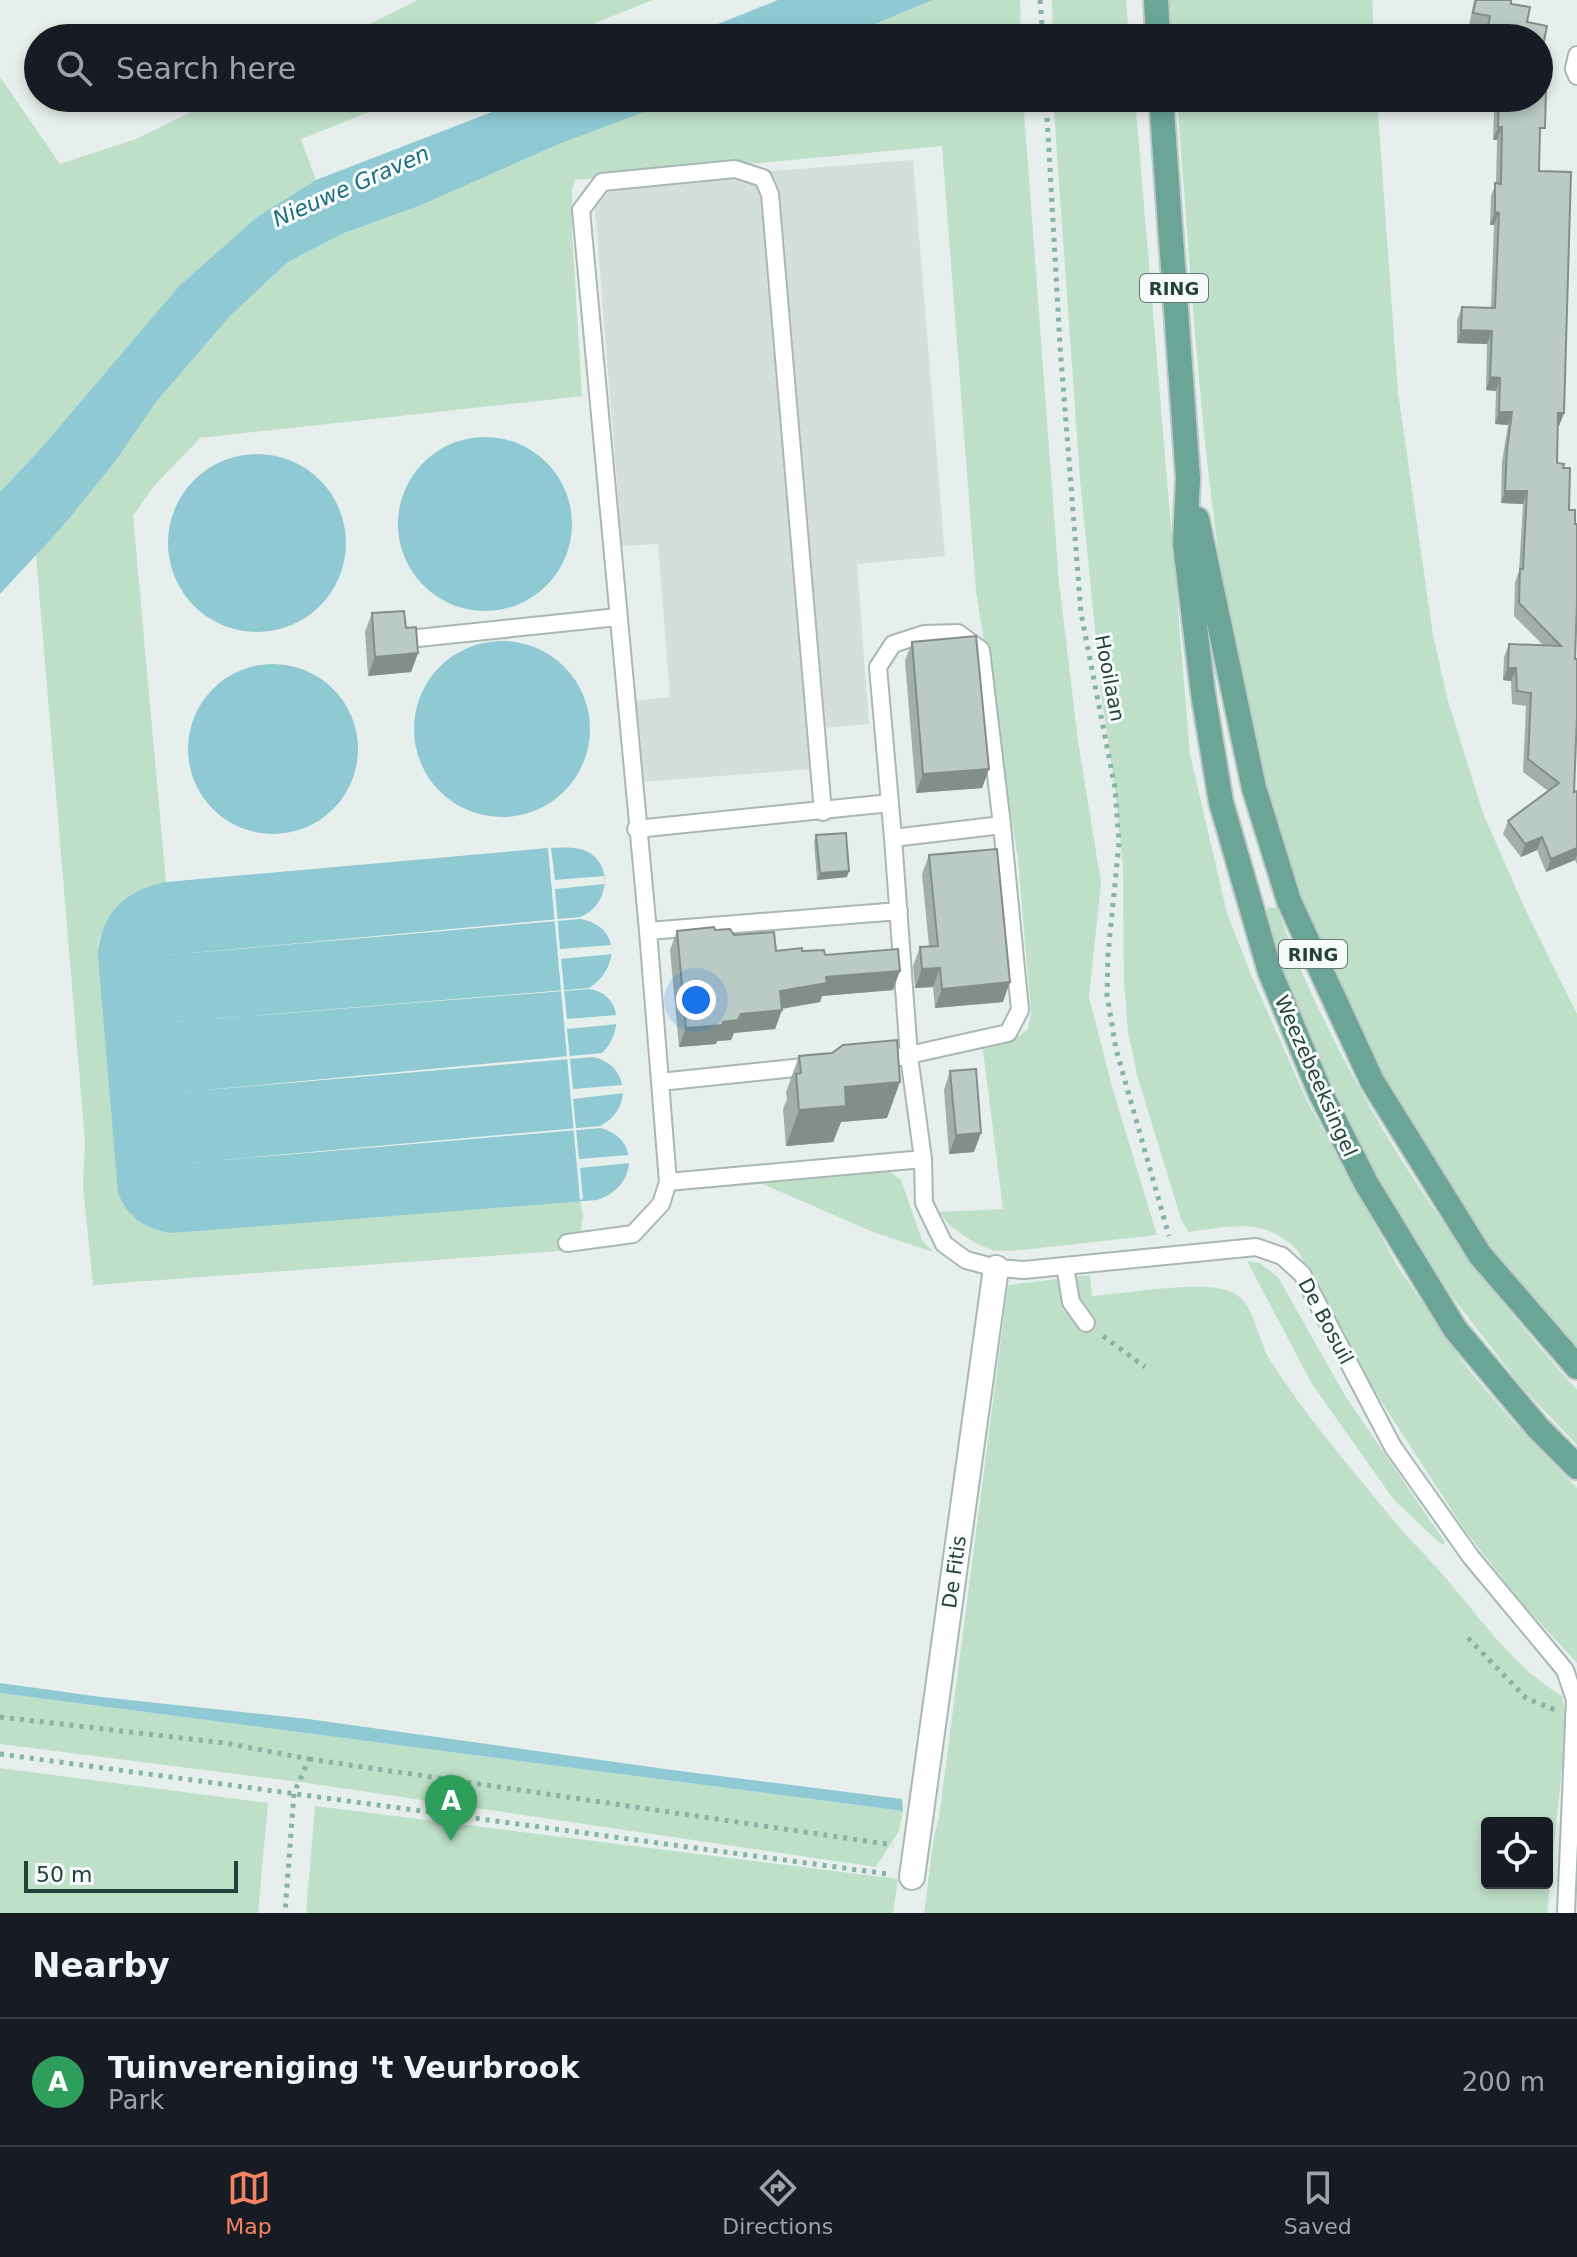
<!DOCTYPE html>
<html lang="en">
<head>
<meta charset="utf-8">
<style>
	:root { --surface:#171b24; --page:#242831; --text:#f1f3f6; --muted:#9ea1a6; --line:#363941; --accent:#f4845f }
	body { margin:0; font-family:"DejaVu Sans",sans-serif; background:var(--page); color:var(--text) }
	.controls { position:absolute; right:24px; bottom:24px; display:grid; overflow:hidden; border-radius:8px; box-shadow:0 4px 12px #0003 }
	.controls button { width:72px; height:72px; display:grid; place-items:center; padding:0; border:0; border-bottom:2px solid var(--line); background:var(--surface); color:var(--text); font:40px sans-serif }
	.scale { position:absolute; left:24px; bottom:20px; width:214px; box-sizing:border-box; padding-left:8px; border:4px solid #24423a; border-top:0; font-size:22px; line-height:28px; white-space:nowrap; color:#24423a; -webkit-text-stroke:6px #f7fbf9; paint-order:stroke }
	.you { position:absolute; left:696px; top:1000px; width:28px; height:28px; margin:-20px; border:6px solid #fff; border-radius:50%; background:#1a73e8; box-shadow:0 0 0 12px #1a73e833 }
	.badge { display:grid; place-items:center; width:52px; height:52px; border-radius:50%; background:var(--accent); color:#fff; font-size:26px; font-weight:700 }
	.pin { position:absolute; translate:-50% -66px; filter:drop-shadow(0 2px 4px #0008) }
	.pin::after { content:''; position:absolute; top:42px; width:28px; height:24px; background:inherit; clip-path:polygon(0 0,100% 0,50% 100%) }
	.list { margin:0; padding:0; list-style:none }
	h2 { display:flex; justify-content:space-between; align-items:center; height:104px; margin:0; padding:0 32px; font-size:34px }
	h2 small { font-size:26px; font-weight:400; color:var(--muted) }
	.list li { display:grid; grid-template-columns:52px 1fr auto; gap:24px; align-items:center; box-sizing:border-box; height:128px; padding:0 32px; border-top:2px solid var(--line) }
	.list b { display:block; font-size:30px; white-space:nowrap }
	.list p { margin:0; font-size:26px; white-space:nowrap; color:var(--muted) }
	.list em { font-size:26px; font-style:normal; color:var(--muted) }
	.icon { flex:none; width:44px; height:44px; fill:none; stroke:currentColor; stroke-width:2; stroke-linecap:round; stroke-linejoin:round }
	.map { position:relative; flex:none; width:1577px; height:1913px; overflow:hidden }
	.search { position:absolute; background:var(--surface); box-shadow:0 4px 12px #0003; left:24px; right:24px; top:24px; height:88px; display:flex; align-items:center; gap:20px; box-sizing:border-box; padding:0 28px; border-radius:44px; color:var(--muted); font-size:30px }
	.sheet { height:232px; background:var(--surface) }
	nav { display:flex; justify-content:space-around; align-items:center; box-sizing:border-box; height:112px; border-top:2px solid var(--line); background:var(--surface); font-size:22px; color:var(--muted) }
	nav a { display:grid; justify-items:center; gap:4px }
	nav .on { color:var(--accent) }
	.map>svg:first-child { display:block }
</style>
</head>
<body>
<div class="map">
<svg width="1577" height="1913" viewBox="0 0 1577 1913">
	<rect width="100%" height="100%" fill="#e6efeb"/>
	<!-- built -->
	<path fill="#d4dfda" d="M913 160 945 556 857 564 869 724 823 728 826 768 641 782 634 701 670 697 658 544 622 546 593 185Z"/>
	<!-- green -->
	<path fill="#bfe0c8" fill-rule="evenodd" d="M418 0H653L557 38H341Z
		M933 0H1020L1021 38H841Z
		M1052 0H1126L1129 38H1053Z
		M1170 0H1372L1374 38H1172Z
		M0 77 60 164 136 139 220 98H405L301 139 316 180 257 217 179 286 43 446 0 492Z
		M682 98H1023L1059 582 1078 741 1101 883 1089 997 1113 1090 1157 1235 1022 1250 995 1251 975 1243 950 1226 939 1212 1003 1209 982 1042 1019 1036 1028 1029 1031 1013 1018 859 976 591 942 146 575 180 572 189V232L582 396 200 438 154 486 133 516 166 882C130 888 107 908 98 944L173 1233 580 1200 583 1215 579 1245 587 1249 93 1285 83 1186 85 1142 36 555 117 459 156 402 231 315 288 262 344 233 419 206 559 144Z
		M1053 98H1135L1190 754 1227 913 1250 972 1306 1099 1398 1267 1467 1368 1516 1425 1577 1488V1663L1519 1600 1464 1529 1368 1381 1298 1251C1264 1216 1231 1227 1188 1232L1181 1219 1137 1075 1128 1032 1124 982 1123 868 1116 798 1101 692 1080 479Z
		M1177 98H1377L1398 392 1433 635 1448 701 1483 813 1525 909 1577 1014V1349C1460 1224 1375 1079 1310 921 1298 891 1281 859 1272 827 1208 590 1196 342 1177 98Z
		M1268 907 1278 908C1292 954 1313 998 1335 1042 1399 1169 1481 1284 1577 1390V1445L1521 1386 1424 1260 1343 1114 1309 1041 1262 920Z
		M887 1170 901 1180 922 1240 933 1252 873 1232 758 1182Z
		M1247 1261 1260 1263 1278 1277 1344 1394 1445 1542 1442 1545 1394 1500 1312 1384Z
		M1090 1275 1092 1296C1123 1294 1207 1279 1232 1292 1255 1303 1258 1341 1270 1360 1311 1424 1362 1481 1409 1539 1463 1589 1499 1658 1562 1696L1567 1720 1547 1913H924L934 1836 939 1818 1008 1285ZM1487 1823H1547V1883H1487Z
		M0 1693 903 1811 899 1831 876 1867 307 1783 0 1744Z
		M0 1768 268 1803 258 1913H0Z
		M315 1806 898 1879 893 1913H306Z"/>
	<!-- water -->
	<path fill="#8ec9d4" d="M778 0H933L841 38H683Z
		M528 98H682L559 144 419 206 344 233 288 262 231 315 156 402 117 459 62 527 0 594V492L43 446 179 286 257 217 316 180Z
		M398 524a87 87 0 1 1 174 0a87 87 0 1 1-174 0Z
		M168 543a89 89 0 1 1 178 0a89 89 0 1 1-178 0Z
		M414 729a88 88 0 1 1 176 0a88 88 0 1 1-176 0Z
		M188 749a85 85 0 1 1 170 0a85 85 0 1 1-170 0Z
		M548 848C561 848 574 846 586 851 616 865 607 908 580 917L170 955 580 919C621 926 620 968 589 988L176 1022 589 989C623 994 623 1033 602 1053L184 1092 593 1057C630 1065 633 1110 600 1126L188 1163 601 1128C643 1140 635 1189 597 1200L173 1233C146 1230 128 1218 118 1193L98 955C100 914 126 889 166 882Z
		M0 1683 101 1697 308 1719 672 1770 902 1799 903 1811 0 1693Z"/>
	<!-- pier -->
	<path fill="#e6efeb" d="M548 848H551L555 880 604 876 605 884 555 889 560 949 611 945 612 954 561 959 567 1019 617 1015 618 1024 567 1029 573 1089 623 1085 624 1093 573 1099 579 1159 629 1155 630 1163 580 1168 583 1199 580 1200Z"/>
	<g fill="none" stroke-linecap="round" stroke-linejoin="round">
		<defs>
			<path id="service" d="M1577 55 1574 69 1577 76
				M418 638 618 617
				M1002 825 893 838 909 1056 923 1159 924 1203 944 1244 966 1260 996 1268 1024 1270 1256 1247 1282 1256 1302 1274 1393 1447 1471 1557 1565 1670 1575 1700 1566 1913
				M636 829 890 803
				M893 838 878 667 893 644 924 634 958 633 981 650 1002 825 1020 1010 1008 1033 900 1057
				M648 931 899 911
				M660 1082 813 1066
				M668 1182 923 1159
				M567 1243 633 1234 661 1204 668 1182 648 931 581 210 602 182 735 169 763 178 770 194 823 812
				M1065 1266 1071 1302 1086 1323"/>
			<path id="minor" d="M912 1877 996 1268"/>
			<path id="primary" d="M1156 0 1158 38
				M1161 98 1188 478 1185 544 1203 693 1221 802 1270 972 1320 1092 1366 1183 1455 1329 1538 1428 1577 1467
				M1197 519 1254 788 1289 901 1372 1081 1480 1255 1577 1367"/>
		</defs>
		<!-- service casing -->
		<use href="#service" stroke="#a8b8b2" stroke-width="20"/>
		<!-- minor casing -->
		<use href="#minor" stroke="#a8b8b2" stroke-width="28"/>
		<!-- primary casing -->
		<use href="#primary" stroke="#c2cac8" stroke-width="28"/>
		<!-- path -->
		<path stroke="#86b3a5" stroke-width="5" stroke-dasharray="4 6" stroke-linecap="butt" d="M1040 0 1043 38
			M1046 98 1060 346 1081 613 1115 788 1119 843 1108 955 1107 995 1116 1049 1169 1236
			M1103 1336 1145 1367
			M1468 1638 1526 1698 1555 1710
			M0 1717 225 1743 309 1759 294 1793 285 1913
			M0 1754 888 1874
			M309 1759 893 1845"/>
		<!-- service -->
		<use href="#service" stroke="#fff" stroke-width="16"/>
		<!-- minor -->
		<use href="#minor" stroke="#fff" stroke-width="24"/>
		<!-- primary -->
		<use href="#primary" stroke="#6aa596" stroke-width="24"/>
	</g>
	<!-- wall -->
	<path fill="#a1aea9" d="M1474 0H1511V4L1527 22 1539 38H1484L1485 29 1469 26Z
		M1466 98H1539V171L1564 413 1559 426H1557V463L1563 468 1569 510 1575 659 1574 792 1577 791V864L1575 860 1546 872 1537 850 1521 857 1503 834 1508 821 1548 791 1523 772 1526 706 1512 704 1511 681 1503 680 1504 657 1509 644 1543 645 1514 616 1515 582 1519 571 1523 504 1501 503 1502 462 1508 425 1495 424 1496 391 1486 390 1487 344 1457 343V320L1462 307 1491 308 1494 225H1490L1491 196 1496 183 1497 140H1493L1494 111 1466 110Z
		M372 613 406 628 418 653 411 672 368 676 365 632Z
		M912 642 989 769 982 788 916 793 905 661Z
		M816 835 847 877 817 880 814 842Z
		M929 855 1003 1002 935 1008 933 987 915 988 913 966 920 947 929 946 922 874Z
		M715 930 734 935 776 951H802L825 955 893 990 822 996 820 1002 782 1009 775 1029 734 1033 731 1040 717 1041 716 1044 679 1047 670 950 677 931Z
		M799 1056 887 1118 841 1122 833 1142 786 1146 783 1109 787 1099 786 1092Z
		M950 1071 974 1152 949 1154 944 1090Z"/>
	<!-- shaded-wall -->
	<path fill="#838d89" d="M1470 98H1499L1494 111 1466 110Z
		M1498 127H1502L1497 140H1493Z
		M1495 212 1499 213 1494 225H1490Z
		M1461 330 1492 331 1487 344 1457 343Z
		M1490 377 1500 378 1496 391 1486 390Z
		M1499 412H1512L1508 425 1495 424Z
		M1558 413H1564L1559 426H1553Z
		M1505 491H1527L1523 504 1501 503Z
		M418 653 411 672 368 676 375 657Z
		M1508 668H1516L1511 681 1503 680Z
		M989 769 982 788 916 793 923 774Z
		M1542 837 1537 850 1521 857 1525 844Z
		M1577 848V855L1575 860 1546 872 1551 859Z
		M849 871 847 877 817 880 820 873Z
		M940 968 933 987 915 988 922 969Z
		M900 971 893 990 822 996 820 1002 773 1010 780 991 826 977Z
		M1010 982 1003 1002 935 1008 942 989Z
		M782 1010 775 1029 734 1033 731 1040 717 1041 716 1044 679 1047 686 1028 723 1022 741 1014Z
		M900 1082 887 1118 841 1122 833 1142 786 1146 799 1110 845 1087Z
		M981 1133 974 1152 949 1154 956 1135Z"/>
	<!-- building -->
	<path fill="#bbcac4" stroke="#838d89" stroke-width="2" d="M1476 0H1511V4L1530 7 1527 22 1547 26 1539 66V38H1486L1490 16 1473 13Z
		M1539 88H1546L1545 128H1540L1539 171 1571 172 1564 413H1558L1557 463 1564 464 1563 468H1570L1569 510H1575V524H1577V601L1575 659H1577V715L1574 792 1577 791V848L1551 859 1542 837 1525 844 1508 821 1559 783 1528 759 1531 693 1517 691 1516 668H1508L1509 644 1561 646 1519 603 1520 569H1523L1527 491H1505L1507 449 1512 412H1499L1500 378 1490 377 1492 331 1461 330 1462 307 1495 308 1499 213 1495 212V183L1501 184 1502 127H1498L1499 98H1539Z
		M404 611 406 628 416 627 418 653 375 657 372 613Z
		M976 636 989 769 923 774 912 642Z
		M846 833 849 871 820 873 816 835Z
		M997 849 1010 982 942 989 940 968 922 969 920 947 938 946 929 855Z
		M714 927 715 930 730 929 734 935 774 932 776 951 802 948V951L824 950 825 955 898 949 900 971 826 977 827 983 780 991 782 1010 741 1014 738 1020 723 1022V1025L686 1028 677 931Z
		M897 1040 900 1082 845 1087 846 1106 799 1110 796 1074 801 1073 799 1056 832 1053 843 1045Z
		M976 1069 981 1133 956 1135 950 1071Z"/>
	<g text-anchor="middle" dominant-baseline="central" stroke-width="6" stroke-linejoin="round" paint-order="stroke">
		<!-- shield labels -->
		<g fill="#f7fbf9" stroke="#637a73" stroke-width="2">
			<rect x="1140" y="274" width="68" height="28" rx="6"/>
			<rect x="1279" y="940" width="68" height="28" rx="6"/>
		</g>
		<g font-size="18" font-weight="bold" fill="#24423a">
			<text x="1174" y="288">RING</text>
			<text x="1313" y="954">RING</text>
		</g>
		<!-- street labels -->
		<g font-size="20" fill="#24423a" stroke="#f7fbf9">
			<text transform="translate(1110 678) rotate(79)">Hooilaan</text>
			<text transform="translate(1316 1076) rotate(66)">Weezebeeksingel</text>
			<text transform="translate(1326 1321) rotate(62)">De Bosuil</text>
			<text transform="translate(954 1572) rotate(-82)">De Fitis</text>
		</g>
		<!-- water labels -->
		<g font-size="22" font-style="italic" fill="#1c6f80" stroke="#f7fbf9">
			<text transform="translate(351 186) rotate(-24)">Nieuwe Graven</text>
		</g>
	</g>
</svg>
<div class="controls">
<button><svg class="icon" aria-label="locate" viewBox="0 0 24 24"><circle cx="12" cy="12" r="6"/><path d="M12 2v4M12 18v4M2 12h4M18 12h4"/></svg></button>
</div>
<div class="scale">50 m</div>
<div class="you"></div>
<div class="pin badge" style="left:451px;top:1841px;background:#2e9e5b">A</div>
<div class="search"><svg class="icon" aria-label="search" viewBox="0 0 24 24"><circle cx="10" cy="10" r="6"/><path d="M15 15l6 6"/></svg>Search here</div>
</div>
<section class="sheet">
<h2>Nearby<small></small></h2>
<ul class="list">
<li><span class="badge" style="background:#2e9e5b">A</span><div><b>Tuinvereniging 't Veurbrook</b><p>Park</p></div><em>200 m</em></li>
</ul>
</section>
<nav>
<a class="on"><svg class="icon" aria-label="map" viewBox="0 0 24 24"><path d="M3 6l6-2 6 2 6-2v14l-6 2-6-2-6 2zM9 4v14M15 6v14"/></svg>Map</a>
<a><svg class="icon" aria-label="directions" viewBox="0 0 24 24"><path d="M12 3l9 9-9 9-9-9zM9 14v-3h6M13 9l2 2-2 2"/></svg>Directions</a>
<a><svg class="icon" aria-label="saved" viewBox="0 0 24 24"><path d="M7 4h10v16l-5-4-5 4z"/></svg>Saved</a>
</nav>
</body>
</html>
